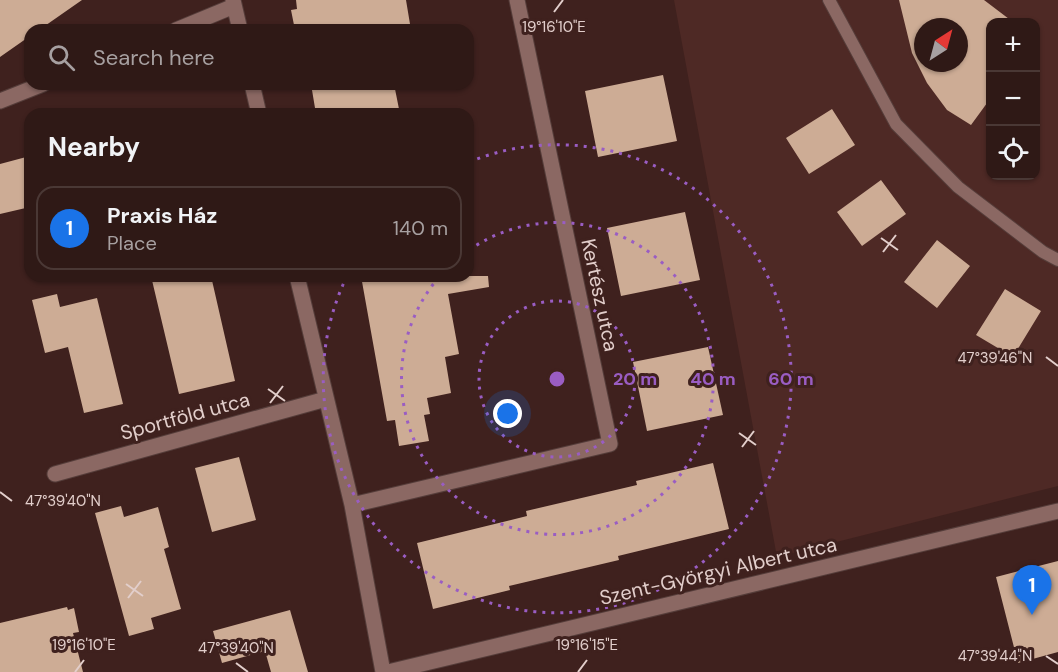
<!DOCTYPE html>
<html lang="en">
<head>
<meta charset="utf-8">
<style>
	:root { --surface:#2f1916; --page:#3b2623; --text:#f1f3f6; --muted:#a7a0a1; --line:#4a3835; --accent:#1a73e8 }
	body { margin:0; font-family:"DM Sans",sans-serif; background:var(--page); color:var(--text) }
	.controls { position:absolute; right:18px; top:18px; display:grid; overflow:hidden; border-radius:12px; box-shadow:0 2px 4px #0004 }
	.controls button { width:54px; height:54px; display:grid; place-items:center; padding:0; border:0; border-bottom:2px solid var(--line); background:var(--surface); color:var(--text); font:30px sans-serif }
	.compass { position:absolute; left:914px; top:18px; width:54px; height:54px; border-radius:50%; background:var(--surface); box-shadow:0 2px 4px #0004; rotate:36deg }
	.you { position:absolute; left:508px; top:414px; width:21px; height:21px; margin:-15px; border:4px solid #fff; border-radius:50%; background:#1a73e8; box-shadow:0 0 0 9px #1a73e833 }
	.badge { display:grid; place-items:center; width:39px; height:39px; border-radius:50%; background:var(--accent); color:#fff; font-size:20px; font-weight:700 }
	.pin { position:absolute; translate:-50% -50px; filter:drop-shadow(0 2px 3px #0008) }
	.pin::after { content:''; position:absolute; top:32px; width:21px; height:18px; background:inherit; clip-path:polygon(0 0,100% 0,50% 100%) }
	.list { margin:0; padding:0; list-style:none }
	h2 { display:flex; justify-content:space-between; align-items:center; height:78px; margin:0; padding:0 24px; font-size:26px }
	h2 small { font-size:20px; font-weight:400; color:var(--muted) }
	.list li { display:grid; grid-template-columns:39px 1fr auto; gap:18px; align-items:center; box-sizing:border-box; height:84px; margin:0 12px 12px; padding:0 12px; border:2px solid var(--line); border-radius:18px }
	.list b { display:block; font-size:22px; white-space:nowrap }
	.list p { margin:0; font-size:20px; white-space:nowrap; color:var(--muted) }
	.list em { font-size:20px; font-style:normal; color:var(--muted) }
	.icon { flex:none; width:33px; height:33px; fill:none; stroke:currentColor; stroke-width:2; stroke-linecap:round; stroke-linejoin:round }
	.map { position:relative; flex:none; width:1058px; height:672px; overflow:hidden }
	.search { position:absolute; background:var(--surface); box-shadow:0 2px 4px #0004; left:24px; top:24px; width:450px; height:66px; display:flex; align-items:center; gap:15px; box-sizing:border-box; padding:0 21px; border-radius:18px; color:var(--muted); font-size:22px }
	.panel { position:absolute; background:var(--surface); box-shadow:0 2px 4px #0004; left:24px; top:108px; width:450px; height:174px; border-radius:18px }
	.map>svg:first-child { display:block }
</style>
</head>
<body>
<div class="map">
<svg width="1058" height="672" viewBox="0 0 1058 672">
	<rect width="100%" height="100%" fill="#3f211e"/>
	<!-- built -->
	<path fill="#4e2925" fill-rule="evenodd" d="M674 0H1058V486L777 557ZM990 22H1036V176H990ZM923 27H959V63H923Z"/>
	<!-- building -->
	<path fill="#cdac95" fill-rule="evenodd" d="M0 0H82L39 30H30V36L0 57Z
		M296 0H406L411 30H295L291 10 297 9Z
		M899 0H984L1013 22H990V99L971 125 947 110 927 83 912 53ZM923 27H959V63H923Z
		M663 75 677 141 598 157 585 91Z
		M311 84H394L400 114H316Z
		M832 109 855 145 809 174 786 138Z
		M30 156V207L0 214V164Z
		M881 180 906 214 862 246 837 212Z
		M685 212 700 280 621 296 607 228Z
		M937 240 970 266 937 308 904 282Z
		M151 276H211L235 381 179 394Z
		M361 276H488L489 287 448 294 459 354 445 357 451 393 427 398 430 414 424 415 429 441 399 446 395 420 387 421Z
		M1005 289 1041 311 1013 357 976 335Z
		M57 294 60 307 97 298 123 404 84 413 68 347 45 353 32 300Z
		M708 347 723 415 647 431 633 362Z
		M239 457 256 520 212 532 195 468Z
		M713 463 729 529 618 556 619 560 509 586 510 590 433 609 417 543 527 516 526 511 637 485 636 481Z
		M121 506 124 517 158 507 169 547 164 549 181 609 151 618 154 629 129 636 95 513Z
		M1058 561V652L1018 663 996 577Z
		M67 607 68 610 74 608 79 632 73 633 83 672H0V623Z
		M290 610 308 672H271L265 651 222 663 213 631Z"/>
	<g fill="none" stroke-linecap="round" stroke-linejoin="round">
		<defs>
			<path id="lane" d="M829 0 896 124 958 187 1043 252 1058 260"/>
			<path id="street" d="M233 0 240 30
				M176 30 234 6
				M252 84 259 114
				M0 101 43 84
				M297 276 352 505 383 672
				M55 474 326 399
				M352 505 610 444 517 0
				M388 672 1058 511"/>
		</defs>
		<!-- lane casing -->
		<use href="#lane" stroke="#553d3a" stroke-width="14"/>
		<!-- street casing -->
		<use href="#street" stroke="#553d3a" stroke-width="17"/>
		<!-- lane -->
		<use href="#lane" stroke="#8b6863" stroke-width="12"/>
		<!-- street -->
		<use href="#street" stroke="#8b6863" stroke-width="15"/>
	</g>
	<!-- ticks -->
	<path fill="none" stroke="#e2cecb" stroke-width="2" d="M554 12 563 0M881 238 898 250M883 252 896 235M1046 357 1058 366M268 389 285 401M270 403 283 386M739 433 756 445M742 447 754 431M0 492 12 501M126 584 143 596M128 598 141 581M1046 656 1058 664M236 663 248 672M75 672 84 660M578 672 587 660"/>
	<!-- distance rings -->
	<g fill="none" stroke="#9a5dc3" stroke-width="3" stroke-dasharray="3 6">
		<circle cx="557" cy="379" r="78"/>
		<path d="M469 250A156 156 0 1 1 439 277"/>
		<path d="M469 162A234 234 0 1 1 347 276"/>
	</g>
	<g text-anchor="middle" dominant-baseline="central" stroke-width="6" stroke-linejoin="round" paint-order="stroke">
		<!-- street labels -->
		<g font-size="20" fill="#e2cecb" stroke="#3f211e">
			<text transform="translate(600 295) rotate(78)">Kertész utca</text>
			<text transform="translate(185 416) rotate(-15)">Sportföld utca</text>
			<text transform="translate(718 571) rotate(-13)">Szent-Györgyi Albert utca</text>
		</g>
	</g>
	<g font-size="15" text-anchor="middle" fill="#e2cecb" stroke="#3f211e" stroke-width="6" stroke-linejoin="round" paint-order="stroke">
		<text x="554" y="32">19°16'10"E</text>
		<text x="995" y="363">47°39'46"N</text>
		<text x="63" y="506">47°39'40"N</text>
		<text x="84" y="650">19°16'10"E</text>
		<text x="587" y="650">19°16'15"E</text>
		<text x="236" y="653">47°39'40"N</text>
		<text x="995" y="661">47°39'44"N</text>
	</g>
	<circle cx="557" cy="379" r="9" fill="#9a5dc3" stroke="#3f211e" stroke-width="3"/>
	<g font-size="18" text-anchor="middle" font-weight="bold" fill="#9a5dc3" stroke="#3f211e" stroke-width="6" stroke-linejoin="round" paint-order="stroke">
		<text x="635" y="385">20 m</text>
		<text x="713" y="385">40 m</text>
		<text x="791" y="385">60 m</text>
	</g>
</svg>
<div class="controls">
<button>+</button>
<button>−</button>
<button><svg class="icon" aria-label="locate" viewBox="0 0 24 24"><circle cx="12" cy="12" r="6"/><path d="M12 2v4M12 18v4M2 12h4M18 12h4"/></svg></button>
</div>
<svg class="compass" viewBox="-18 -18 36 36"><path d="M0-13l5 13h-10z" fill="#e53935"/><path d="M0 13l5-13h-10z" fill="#a7a0a1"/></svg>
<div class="you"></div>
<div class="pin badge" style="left:1032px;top:615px">1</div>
<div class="search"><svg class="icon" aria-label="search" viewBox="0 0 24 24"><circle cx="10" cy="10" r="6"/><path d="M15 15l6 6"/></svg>Search here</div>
<section class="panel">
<h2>Nearby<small></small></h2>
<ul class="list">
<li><span class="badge">1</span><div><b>Praxis Ház</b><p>Place</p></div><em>140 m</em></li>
</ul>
</section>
</div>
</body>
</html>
